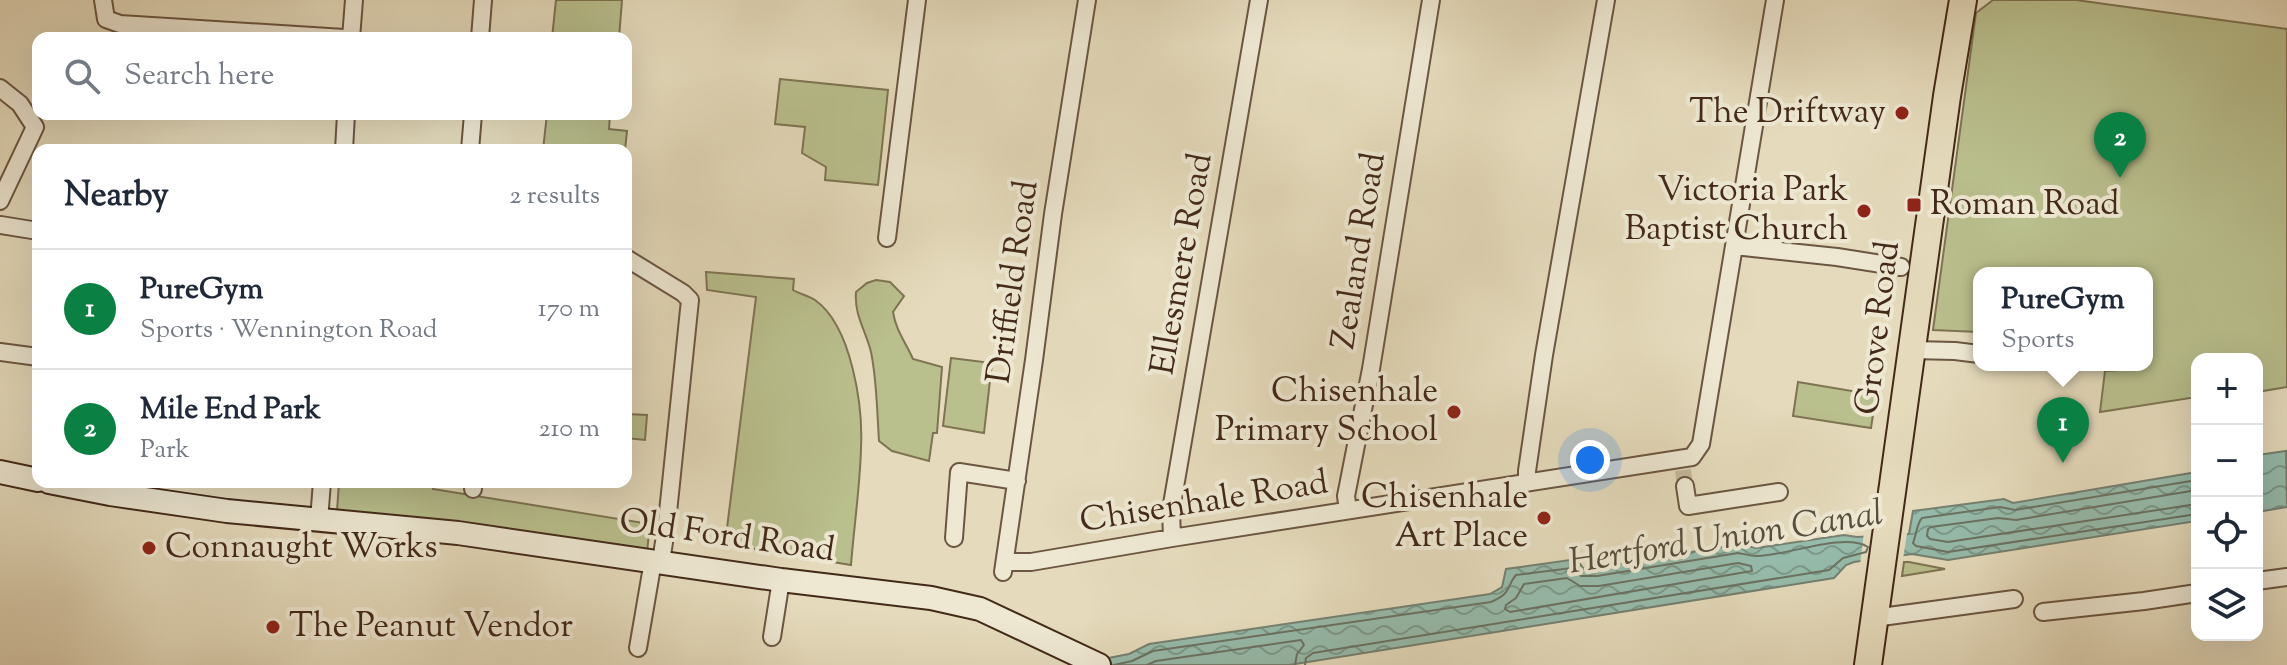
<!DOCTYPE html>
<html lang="en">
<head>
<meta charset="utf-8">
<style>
	:root { --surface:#fff; --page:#f6f6f7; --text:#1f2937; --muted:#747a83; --line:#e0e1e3; --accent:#0b8043 }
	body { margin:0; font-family:"Sorts Mill Goudy",serif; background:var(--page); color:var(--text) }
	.controls { position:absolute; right:24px; bottom:24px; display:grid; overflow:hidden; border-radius:16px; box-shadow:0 8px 32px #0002 }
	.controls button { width:72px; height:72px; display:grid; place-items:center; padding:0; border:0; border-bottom:2px solid var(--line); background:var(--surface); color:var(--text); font:40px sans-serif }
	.you { position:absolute; left:1590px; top:460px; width:28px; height:28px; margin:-20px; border:6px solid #fff; border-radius:50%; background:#1a73e8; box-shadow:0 0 0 12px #1a73e833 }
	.badge { display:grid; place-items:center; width:52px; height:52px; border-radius:50%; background:var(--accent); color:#fff; font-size:26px; font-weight:700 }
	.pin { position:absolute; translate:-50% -66px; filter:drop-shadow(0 2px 4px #0008) }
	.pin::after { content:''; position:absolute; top:42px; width:28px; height:24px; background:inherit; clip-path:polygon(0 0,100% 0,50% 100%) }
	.popup { position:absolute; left:1973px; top:267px; width:180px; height:104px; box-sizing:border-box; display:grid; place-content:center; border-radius:16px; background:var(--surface); filter:drop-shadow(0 2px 6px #0005); font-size:26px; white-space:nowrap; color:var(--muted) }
	.popup b { font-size:30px; color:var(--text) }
	.popup::after { content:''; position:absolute; left:50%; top:100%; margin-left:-16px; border:16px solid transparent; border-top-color:var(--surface) }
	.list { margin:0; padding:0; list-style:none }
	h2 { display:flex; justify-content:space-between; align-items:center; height:104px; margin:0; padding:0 32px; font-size:34px }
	h2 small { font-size:26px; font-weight:400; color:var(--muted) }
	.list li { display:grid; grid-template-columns:52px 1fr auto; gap:24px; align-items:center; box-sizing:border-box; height:120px; padding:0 32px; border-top:2px solid var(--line) }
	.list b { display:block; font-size:30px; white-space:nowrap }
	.list p { margin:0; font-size:26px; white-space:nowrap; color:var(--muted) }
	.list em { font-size:26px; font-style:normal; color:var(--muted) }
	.icon { flex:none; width:44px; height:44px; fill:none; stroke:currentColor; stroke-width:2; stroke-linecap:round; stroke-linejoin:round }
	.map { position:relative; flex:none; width:2287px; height:665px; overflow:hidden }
	.search { position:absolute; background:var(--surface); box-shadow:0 8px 32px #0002; left:32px; top:32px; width:600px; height:88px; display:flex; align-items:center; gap:20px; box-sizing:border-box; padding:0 28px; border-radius:16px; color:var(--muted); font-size:30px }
	.panel { position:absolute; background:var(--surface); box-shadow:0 8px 32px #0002; left:32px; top:144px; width:600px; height:344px; border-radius:16px }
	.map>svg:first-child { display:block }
</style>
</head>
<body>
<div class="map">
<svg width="2287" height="665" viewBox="0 0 2287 665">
	<defs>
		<pattern id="water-waves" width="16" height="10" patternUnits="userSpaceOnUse" patternTransform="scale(2)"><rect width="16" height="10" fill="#96bcac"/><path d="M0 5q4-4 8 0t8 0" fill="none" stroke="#7c998b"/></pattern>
	</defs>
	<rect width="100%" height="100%" fill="#e5dbbc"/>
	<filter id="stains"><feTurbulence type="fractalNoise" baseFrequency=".0025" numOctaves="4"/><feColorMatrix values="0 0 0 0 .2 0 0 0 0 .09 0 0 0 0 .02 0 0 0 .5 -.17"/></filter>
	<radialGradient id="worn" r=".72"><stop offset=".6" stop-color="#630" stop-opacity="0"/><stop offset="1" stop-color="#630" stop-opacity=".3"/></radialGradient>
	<!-- green -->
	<path fill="#b9bf8d" stroke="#7e7452" stroke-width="2" d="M556 0H622L619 38H552Z
		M1993 0H2076L2287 29V387L2257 392V359H2197V397L2100 412 2105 371 2120 370 2122 365H2147V273H1979V332L1933 330 1976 13Z
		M780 79 888 90 878 185 825 180 826 167 802 153 805 127 775 124Z
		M547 114H610L609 129 627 131 625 150H543Z
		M706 272 794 279 793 290C800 294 809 296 815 300 852 326 863 407 861 448 860 487 854 526 851 565L725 544 756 297 707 290Z
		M876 280 890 282 904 296 893 312C896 331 905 341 913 359L942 367 937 433H933L929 461 892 451 879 441C877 412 877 381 871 352 866 331 854 315 856 292L867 283Z
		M951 358 992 363 984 433 943 426Z
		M1798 382 1876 395 1871 428 1793 416Z
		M626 414 647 415 645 440 626 438Z
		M339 482H433V489L650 524 647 552 337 511Z
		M1904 562H1909L1945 569 1902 576Z"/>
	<!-- water -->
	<path fill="url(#water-waves)" stroke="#758171" stroke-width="2" d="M2286 451 2287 507 2257 512V455Z
		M2197 472V521L1948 560 1912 554 1854 562 1846 565 1834 578 1289 665H1072L1129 654 1149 644 1490 594 1502 587 1506 569 1577 559 1583 568H1596L1739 544 1756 548 1844 535 1857 537 1909 534 1913 511 2004 499 2013 503Z"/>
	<!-- pier -->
	<path fill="#e5dbbc" d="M1911 508 1903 559 1860 565 1864 532 1906 530 1909 510Z"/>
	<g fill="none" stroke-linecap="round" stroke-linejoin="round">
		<!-- shore -->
		<path stroke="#6c7262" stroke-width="2" d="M2197 480 2015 510 2000 507 1922 518C1917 523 1916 536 1913 543L1916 546 1948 552 2197 514
			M2197 490 2016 520 1998 518 1931 527 1928 529 1927 536 1930 539 1948 542 2197 504
			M1738 563 1751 566 1752 571 1510 612 1505 609 1506 605 1516 598 1524 584 1567 578 1580 586H1599Z
			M1114 665 1132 661 1153 651 1491 602C1513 592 1505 588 1516 575L1572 568 1581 576H1597L1738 553C1744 554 1751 556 1757 556 1786 556 1844 532 1868 547L1866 552 1843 558 1829 570 1313 653 1306 658 1305 665
			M1147 665 1156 661 1301 640 1304 645 1297 654 1295 665"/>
		<!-- street-tunnel -->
		<path stroke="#c5b79b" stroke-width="16" stroke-dasharray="16 8" stroke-linecap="butt" d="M1683 470 1685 486"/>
		<defs>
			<path id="street" d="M103 0 106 19 120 24 344 38
				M351 38 354 0
				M480 38 483 0
				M0 88 20 104 35 127 0 201
				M344 150 346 114
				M470 150 473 114
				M1 225 38 231
				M887 238 917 0
				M1734 246 1837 257 1901 267
				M626 258 683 293 690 300 667 522 661 562
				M1912 350 1955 351 1979 354
				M0 352 38 357
				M473 482V489
				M1527 483V471L1544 355 1606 0
				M1685 486 1688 506 1779 492
				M1348 510 1346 496 1371 369 1431 0
				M319 520 322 482
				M954 538 959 472 1017 481
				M1172 538 1171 510 1259 0
				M1005 562H1031L1172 538 1692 457 1701 444 1775 0
				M1003 572 1034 360 1053 214 1087 0
				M2257 581 2287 577
				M2043 612 2144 601 2197 593
				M1874 618 2014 599
				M772 637 781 580
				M638 648 653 561"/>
			<path id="secondary" d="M0 472 38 480
				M49 482 110 494 227 511 458 533 781 580 931 598 980 609 1099 665"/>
			<path id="primary" d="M1868 665 1947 96 1963 0"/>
		</defs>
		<!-- street casing -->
		<use href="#street" stroke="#6c5641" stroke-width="20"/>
		<!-- secondary casing -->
		<use href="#secondary" stroke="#432918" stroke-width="26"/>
		<!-- primary casing -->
		<use href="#primary" stroke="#432918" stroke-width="30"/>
		<!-- street -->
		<use href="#street" stroke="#eee8d3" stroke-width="16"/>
		<!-- secondary -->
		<use href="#secondary" stroke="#eee8d3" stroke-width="22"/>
		<!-- primary -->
		<use href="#primary" stroke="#e5dbbc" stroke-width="26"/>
	</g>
	<!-- markers -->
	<g fill="#8f2418" stroke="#eee8d3" stroke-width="3">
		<circle cx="1902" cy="113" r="8"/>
		<rect x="1906" y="197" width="16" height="16" rx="4"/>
		<circle cx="1864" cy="211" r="8"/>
		<circle cx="1454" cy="412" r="8"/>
		<circle cx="1544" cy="518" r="8"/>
		<circle cx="149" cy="548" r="8"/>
		<circle cx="273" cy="627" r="8"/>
	</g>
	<g text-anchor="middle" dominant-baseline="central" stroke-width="8" stroke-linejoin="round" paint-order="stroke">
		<!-- poi labels -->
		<g font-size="34" fill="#432918" stroke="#eee8d3" text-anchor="end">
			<text x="1886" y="113">The Driftway</text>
			<text x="1848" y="191">Victoria Park<tspan x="1848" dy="39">Baptist Church</tspan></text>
			<text x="1930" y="205" text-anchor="start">Roman Road</text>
			<text x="1438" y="392">Chisenhale<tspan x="1438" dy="39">Primary School</tspan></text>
			<text x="1528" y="498">Chisenhale<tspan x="1528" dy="39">Art Place</tspan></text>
			<text x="165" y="548" text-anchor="start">Connaught Works</text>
			<text x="289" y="627" text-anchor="start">The Peanut Vendor</text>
		</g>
		<!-- street labels -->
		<g font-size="34" fill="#432918" stroke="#eee8d3">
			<text transform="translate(1360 251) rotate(-81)">Zealand Road</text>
			<text transform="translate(1183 264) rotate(-80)">Ellesmere Road</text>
			<text transform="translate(1014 282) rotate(-82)">Driffield Road</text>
			<text transform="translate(1879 328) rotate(-83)">Grove Road</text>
			<text transform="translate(1204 503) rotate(-9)">Chisenhale Road</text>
			<text transform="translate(727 537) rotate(8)">Old Ford Road</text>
		</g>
		<!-- water labels -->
		<g font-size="36" font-style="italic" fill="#584e3d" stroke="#eee8d3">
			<text transform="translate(1726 539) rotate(-9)">Hertford Union Canal</text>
		</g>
	</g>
	<rect width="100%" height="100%" filter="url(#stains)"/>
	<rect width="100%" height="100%" fill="url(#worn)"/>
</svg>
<div class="controls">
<button>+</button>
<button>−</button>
<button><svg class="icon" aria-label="locate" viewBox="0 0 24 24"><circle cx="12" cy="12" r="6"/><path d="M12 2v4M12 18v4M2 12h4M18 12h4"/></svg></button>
<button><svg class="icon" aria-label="layers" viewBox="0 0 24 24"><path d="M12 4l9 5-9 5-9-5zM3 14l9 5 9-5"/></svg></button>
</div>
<div class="you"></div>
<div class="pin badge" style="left:2063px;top:463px">1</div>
<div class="popup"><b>PureGym</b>Sports</div>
<div class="pin badge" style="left:2120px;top:178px">2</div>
<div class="search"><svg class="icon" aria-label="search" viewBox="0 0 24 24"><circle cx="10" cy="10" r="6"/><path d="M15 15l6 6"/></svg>Search here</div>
<section class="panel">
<h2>Nearby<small>2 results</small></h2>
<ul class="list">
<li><span class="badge">1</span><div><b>PureGym</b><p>Sports · Wennington Road</p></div><em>170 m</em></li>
<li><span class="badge">2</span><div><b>Mile End Park</b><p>Park</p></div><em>210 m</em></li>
</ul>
</section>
</div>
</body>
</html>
